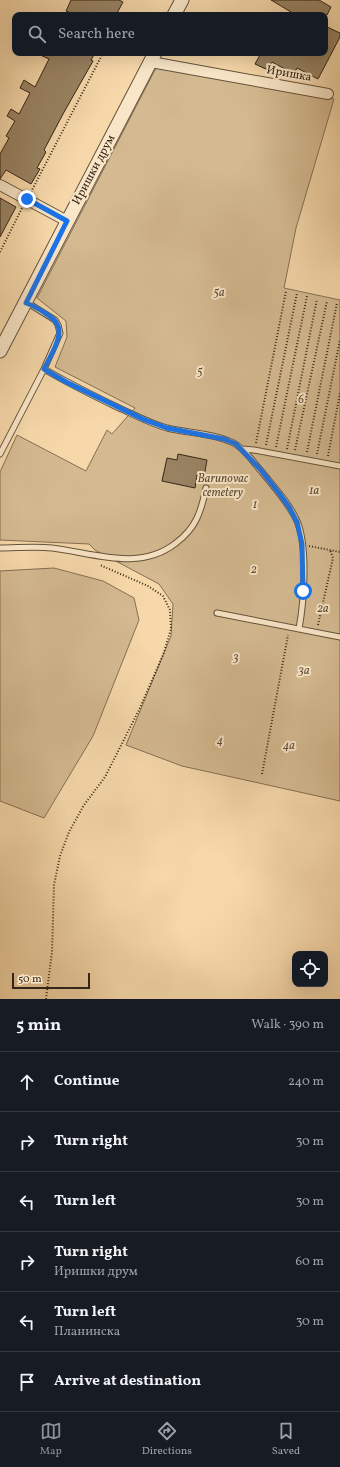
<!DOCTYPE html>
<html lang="en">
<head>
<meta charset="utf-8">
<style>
	:root { --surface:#171b24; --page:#242831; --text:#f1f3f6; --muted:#9ea1a6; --line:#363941; --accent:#8c9099 }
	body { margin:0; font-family:Vollkorn,serif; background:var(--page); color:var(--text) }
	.controls { position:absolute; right:12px; bottom:12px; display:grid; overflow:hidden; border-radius:8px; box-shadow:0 4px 16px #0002 }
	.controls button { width:36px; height:36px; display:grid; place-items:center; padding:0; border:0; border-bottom:1px solid var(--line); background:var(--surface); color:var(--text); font:20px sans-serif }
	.scale { position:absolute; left:12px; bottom:10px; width:78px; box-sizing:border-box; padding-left:4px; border:2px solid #342716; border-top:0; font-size:11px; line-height:14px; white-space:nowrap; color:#342716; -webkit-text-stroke:3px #f9e6c8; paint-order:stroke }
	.stop { position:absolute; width:12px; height:12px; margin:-9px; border:3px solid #1a73e8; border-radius:50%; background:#fff }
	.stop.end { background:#1a73e8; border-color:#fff; box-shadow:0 1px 4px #0008 }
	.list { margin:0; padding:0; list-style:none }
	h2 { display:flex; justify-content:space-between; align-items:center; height:52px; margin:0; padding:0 16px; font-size:17px }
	h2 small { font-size:13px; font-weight:400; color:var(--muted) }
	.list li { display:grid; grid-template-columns:26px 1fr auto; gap:12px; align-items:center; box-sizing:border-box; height:60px; padding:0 16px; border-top:1px solid var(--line) }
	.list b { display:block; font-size:15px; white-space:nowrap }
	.list p { margin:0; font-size:13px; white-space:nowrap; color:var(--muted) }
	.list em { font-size:13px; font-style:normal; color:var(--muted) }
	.icon { flex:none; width:22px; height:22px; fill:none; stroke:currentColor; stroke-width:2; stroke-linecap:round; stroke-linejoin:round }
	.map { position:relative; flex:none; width:340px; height:999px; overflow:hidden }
	.search { position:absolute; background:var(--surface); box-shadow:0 4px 16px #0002; left:12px; right:12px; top:12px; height:44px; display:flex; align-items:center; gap:10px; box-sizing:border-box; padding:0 14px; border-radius:8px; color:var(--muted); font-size:15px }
	.sheet { height:412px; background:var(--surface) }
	nav { display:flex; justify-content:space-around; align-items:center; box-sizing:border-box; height:56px; border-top:1px solid var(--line); background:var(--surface); font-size:11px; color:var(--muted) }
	nav a { display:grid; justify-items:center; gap:2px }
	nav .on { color:var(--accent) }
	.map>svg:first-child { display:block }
</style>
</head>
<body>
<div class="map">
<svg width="340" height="999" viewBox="0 0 340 999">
	<rect width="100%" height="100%" fill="#f6d8aa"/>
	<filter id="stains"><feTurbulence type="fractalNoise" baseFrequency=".005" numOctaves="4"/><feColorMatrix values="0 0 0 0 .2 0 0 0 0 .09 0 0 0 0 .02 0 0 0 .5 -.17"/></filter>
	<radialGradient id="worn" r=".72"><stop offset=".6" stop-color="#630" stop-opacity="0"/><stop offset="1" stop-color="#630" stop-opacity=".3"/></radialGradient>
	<!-- green -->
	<path fill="#d5ba91" stroke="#847054" d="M156 68 334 99 296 228 284 288 340 300V801L182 766 126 745 171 636 173 604 159 584 95 550 89 544 0 540V472L17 435 86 471 107 430 112 434 135 408 55 367 67 337 66 321 37 298Z
		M54 568 103 581 134 598 139 620 93 736 44 818 0 801V571Z"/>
	<!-- building -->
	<path fill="#998363" stroke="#342716" d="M71 0H119L123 2 116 15H67L69 12 66 11Z
		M271 0H319L331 7 327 15H296Z
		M325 26 340 33V37L318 79 297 68 294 74 272 62 268 70 255 64 261 53H325Z
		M36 53H95L91 60 93 61 63 114 44 150 46 152 37 168 40 169 31 184 6 170 0 179V154L9 138 6 136 15 121 7 116 11 109 19 114 30 93 20 88 24 80 35 87 49 59Z
		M0 198 16 207 0 237Z
		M178 454 207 460 204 477 197 475 195 488 162 481 167 458 177 460Z"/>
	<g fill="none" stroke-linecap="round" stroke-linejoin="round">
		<defs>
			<path id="service" d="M44 369C68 383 92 395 117 407 133 414 149 423 167 428 187 433 210 433 229 441 242 445 253 462 262 472 274 487 289 503 297 521 308 547 304 601 299 629
				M242 449 254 450 340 466
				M0 454 44 369 60 333 58 325 55 320 31 305 26 303
				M0 548C17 548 35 546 52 548 94 553 139 572 176 543 196 528 201 512 206 488
				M217 613 340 637"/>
			<path id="minor" d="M151 62 328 94
				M0 185 67 221"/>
			<path id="tertiary" d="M174 15 182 0
				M0 351 155 53"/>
		</defs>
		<!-- service casing -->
		<use href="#service" stroke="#64533b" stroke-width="7"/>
		<!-- minor casing -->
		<use href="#minor" stroke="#64533b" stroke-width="12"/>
		<!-- tertiary casing -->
		<use href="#tertiary" stroke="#64533b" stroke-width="15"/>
		<!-- path -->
		<path stroke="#342716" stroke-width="2" stroke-dasharray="1 2" stroke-linecap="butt" d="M31 192 103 53
			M0 252 22 208
			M256 443 286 291
			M266 445 297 293
			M276 447 307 296
			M287 449 317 299
			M295 450 327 301
			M307 452 337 303
			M317 454 340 340
			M328 456 340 393
			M309 546 340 552
			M318 625 333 558 330 550
			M262 774 288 635
			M46 999 52 952 54 885 60 856 69 832 84 805 105 777 139 710 163 655 171 629 170 610 163 596 148 586 100 565"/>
		<!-- service -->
		<use href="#service" stroke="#f9e6c8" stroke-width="5"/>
		<!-- minor -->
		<use href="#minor" stroke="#f9e6c8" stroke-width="10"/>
		<!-- tertiary -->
		<use href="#tertiary" stroke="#f9e6c8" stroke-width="13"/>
	</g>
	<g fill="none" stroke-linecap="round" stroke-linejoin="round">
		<!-- route -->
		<path stroke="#1a73e8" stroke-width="5" d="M27 199 67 221 26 303C32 305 39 309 45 313 50 316 56 320 58 326 63 337 49 359 44 369L66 382 145 420 167 428 224 439 236 444 260 469 279 493 289 507 297 522 302 544 303 591"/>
	</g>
	<g text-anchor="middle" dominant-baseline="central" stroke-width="4" stroke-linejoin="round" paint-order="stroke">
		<!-- street labels -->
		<g font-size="12" fill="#342716" stroke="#f9e6c8">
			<text transform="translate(289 74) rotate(10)">Иришка</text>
			<text transform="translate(94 170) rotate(-62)">Иришки друм</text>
		</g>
		<!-- park labels -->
		<g font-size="12" font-style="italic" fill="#5c4c35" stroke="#f9e6c8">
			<text x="219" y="293">5a</text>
			<text x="200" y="372">5</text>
			<text x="301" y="400">6</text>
			<text x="223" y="479">Barunovac<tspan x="223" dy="14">cemetery</tspan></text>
			<text x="314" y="491">1a</text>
			<text x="255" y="505">1</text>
			<text x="254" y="570">2</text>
			<text x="323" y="609">2a</text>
			<text x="236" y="658">3</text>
			<text x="304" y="671">3a</text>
			<text x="220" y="741">4</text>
			<text x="289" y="746">4a</text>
		</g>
	</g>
	<rect width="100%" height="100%" filter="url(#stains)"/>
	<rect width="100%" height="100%" fill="url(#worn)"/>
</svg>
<div class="controls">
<button><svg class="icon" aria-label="locate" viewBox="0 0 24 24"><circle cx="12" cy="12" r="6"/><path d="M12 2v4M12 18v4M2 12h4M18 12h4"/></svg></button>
</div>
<div class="scale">50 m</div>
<div class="stop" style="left:303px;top:591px"></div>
<div class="stop end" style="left:27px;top:199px"></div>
<div class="search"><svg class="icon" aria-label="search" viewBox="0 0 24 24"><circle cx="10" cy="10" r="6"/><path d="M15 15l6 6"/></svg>Search here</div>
</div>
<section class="sheet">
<h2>5 min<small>Walk · 390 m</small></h2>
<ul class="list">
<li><svg class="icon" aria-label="ahead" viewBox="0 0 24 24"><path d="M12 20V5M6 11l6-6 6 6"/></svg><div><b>Continue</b></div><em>240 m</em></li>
<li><svg class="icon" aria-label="right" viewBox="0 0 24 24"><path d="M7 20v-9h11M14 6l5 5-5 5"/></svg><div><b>Turn right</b></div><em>30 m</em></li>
<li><svg class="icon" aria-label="left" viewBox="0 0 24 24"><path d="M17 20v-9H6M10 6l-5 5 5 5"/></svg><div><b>Turn left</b></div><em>30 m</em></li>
<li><svg class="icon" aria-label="right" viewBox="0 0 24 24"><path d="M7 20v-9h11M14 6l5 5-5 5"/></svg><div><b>Turn right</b><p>Иришки друм</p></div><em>60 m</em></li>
<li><svg class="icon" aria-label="left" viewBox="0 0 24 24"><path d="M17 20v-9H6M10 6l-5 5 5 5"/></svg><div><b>Turn left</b><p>Планинска</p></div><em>30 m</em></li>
<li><svg class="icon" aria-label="arrive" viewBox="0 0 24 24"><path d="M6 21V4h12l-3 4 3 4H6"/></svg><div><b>Arrive at destination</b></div></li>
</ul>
</section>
<nav>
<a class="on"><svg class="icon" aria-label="map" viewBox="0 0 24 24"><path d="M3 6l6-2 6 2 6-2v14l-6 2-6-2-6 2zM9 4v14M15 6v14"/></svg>Map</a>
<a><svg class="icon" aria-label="directions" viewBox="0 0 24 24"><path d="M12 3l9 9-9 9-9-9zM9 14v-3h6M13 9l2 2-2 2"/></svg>Directions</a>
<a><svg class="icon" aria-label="saved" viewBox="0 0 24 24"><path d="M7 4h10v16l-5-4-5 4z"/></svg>Saved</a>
</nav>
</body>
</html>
